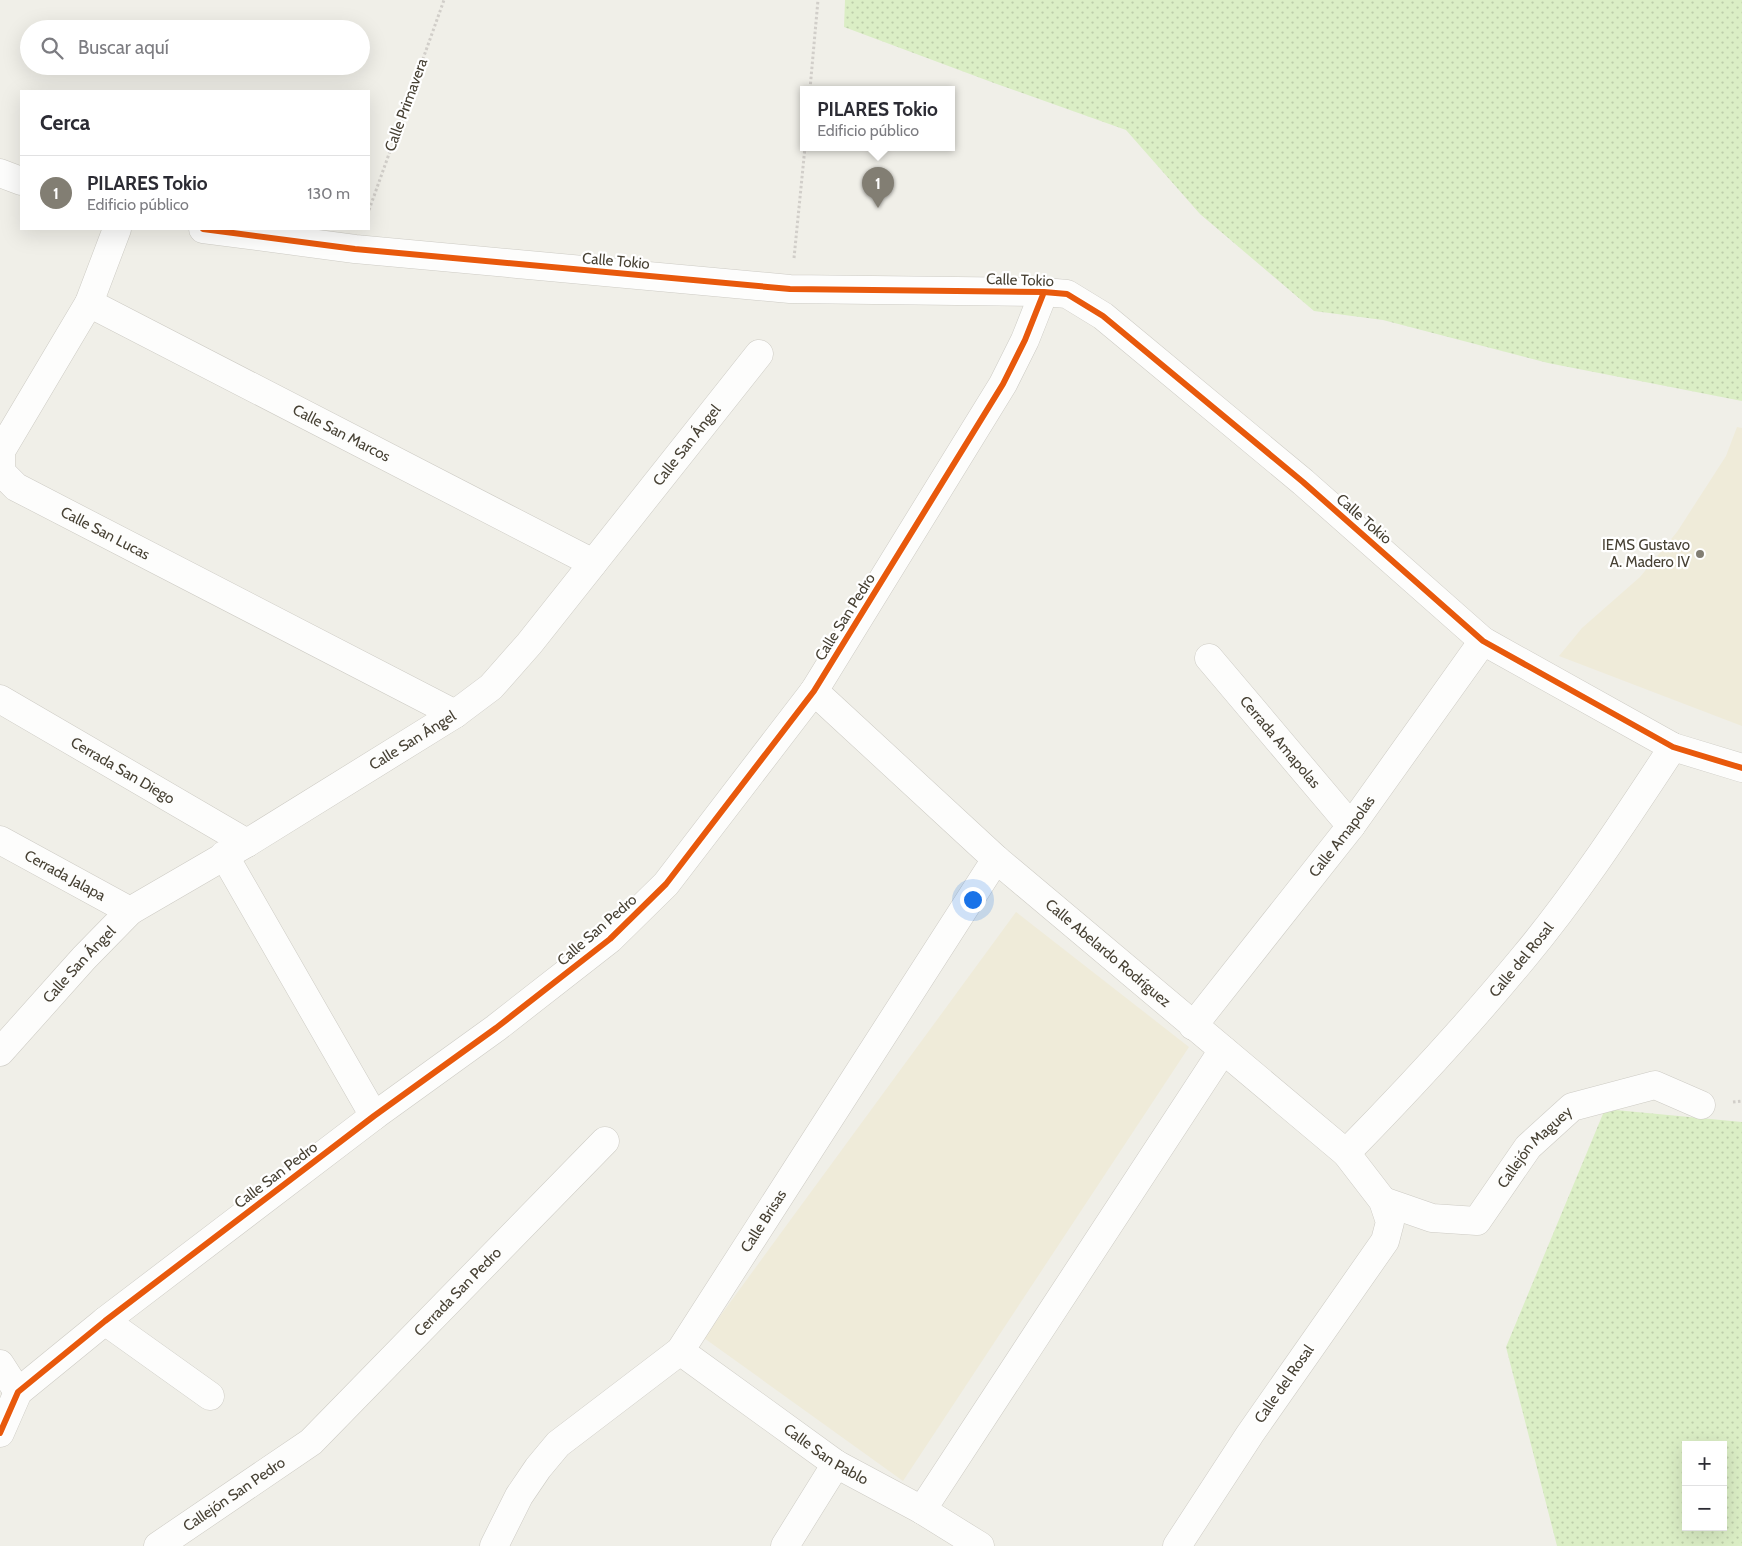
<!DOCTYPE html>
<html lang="es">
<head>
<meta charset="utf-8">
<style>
	:root { --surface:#fff; --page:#f7f7f7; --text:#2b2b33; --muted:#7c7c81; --line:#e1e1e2; --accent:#827e73 }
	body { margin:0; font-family:Cabin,sans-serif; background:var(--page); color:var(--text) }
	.controls { position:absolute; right:15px; bottom:15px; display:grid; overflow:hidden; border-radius:0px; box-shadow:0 5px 20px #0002 }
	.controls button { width:45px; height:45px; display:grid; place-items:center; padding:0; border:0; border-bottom:1px solid var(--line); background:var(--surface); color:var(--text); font:25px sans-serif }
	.you { position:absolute; left:972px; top:899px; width:18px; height:18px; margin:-12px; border:4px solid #fff; border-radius:50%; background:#1a73e8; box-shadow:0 0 0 8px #1a73e833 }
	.badge { display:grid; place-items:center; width:32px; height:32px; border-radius:50%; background:var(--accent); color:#fff; font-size:16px; font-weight:700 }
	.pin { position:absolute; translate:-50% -41px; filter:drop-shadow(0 1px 2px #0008) }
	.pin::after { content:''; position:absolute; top:26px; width:18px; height:15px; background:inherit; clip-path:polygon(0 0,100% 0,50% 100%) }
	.popup { position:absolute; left:800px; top:86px; width:155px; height:65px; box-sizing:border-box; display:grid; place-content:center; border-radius:0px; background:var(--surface); filter:drop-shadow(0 1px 4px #0005); font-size:16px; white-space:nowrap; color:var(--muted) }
	.popup b { font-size:19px; color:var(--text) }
	.popup::after { content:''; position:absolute; left:50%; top:100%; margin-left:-10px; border:10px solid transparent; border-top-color:var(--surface) }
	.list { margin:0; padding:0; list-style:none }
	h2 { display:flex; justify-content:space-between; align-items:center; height:65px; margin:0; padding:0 20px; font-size:21px }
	h2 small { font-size:16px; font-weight:400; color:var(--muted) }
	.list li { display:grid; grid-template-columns:32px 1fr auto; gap:15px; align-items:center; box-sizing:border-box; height:75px; padding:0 20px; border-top:1px solid var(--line) }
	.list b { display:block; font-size:19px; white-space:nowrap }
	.list p { margin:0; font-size:16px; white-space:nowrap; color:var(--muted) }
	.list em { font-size:16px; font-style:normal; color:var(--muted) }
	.icon { flex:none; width:28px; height:28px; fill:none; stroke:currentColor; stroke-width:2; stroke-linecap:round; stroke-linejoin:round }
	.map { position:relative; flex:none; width:1742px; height:1546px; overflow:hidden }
	.search { position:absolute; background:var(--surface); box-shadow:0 5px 20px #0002; left:20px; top:20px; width:350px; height:55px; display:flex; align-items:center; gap:12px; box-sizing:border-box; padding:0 18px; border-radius:28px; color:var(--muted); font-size:19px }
	.panel { position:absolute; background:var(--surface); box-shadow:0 5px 20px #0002; left:20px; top:90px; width:350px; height:140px; border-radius:0px }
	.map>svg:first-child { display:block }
</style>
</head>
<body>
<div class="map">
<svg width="1742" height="1546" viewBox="0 0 1742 1546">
	<defs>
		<pattern id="grass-dots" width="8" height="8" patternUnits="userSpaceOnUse" patternTransform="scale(1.25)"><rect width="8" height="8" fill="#dbeec5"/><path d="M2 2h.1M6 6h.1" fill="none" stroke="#bdcdaa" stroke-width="1.8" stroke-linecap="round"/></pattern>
	</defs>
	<rect width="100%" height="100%" fill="#f0efe8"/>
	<!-- education -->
	<path fill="#efebd9" d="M1737 427 1742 428V726L1559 656 1582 628 1640 577 1677 532 1726 456Z
		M1016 912 1189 1047 903 1481 704 1338Z"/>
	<!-- grass -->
	<path fill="url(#grass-dots)" fill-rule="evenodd" d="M845 0H1742V401L1548 363 1383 320 1314 311 1200 214 1126 130 994 83 844 27Z
		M1605 1109 1742 1122V1546H1557L1506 1347ZM1686 1445H1723V1527H1686Z"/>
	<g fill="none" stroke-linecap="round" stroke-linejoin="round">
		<defs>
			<g id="minor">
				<path d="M0 173 21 181"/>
				<path id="s1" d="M117 229 89 303 1 451V472L16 487 455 714"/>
				<path d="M203 229 355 249 790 289 1044 292 1067 294 1103 316 1303 482 1483 641 1673 747 1742 768"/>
				<path id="s2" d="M89 303 593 563"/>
				<path id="s3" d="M1209 658 1351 826"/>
				<path id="s4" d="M814 691 996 859 1346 1153 1383 1201 1390 1222 1385 1241 1250 1434 1177 1546"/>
				<path id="s5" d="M0 699 247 843"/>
				<path id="s6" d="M0 840 130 911"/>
				<path d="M224 855 374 1116"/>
				<path id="s7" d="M1193 1026 1351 826 1483 641"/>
				<path id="s8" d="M0 1052 84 958 130 911 247 843 455 714 491 687 529 644 759 354"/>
				<path id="s9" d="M1346 1153C1408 1090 1468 1025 1524 957 1579 891 1626 818 1673 747"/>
				<path id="s10" d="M1383 1201 1432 1218 1477 1221 1528 1147 1572 1107 1655 1085 1701 1105"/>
				<path d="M105 1321 210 1396"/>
				<path id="s11" d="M680 1351 836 1464 922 1510 980 1546"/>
				<path d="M0 1364 18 1392"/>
				<path d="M0 1433 18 1392 105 1321 374 1116 496 1028 610 939 666 884 814 691 1003 384 1025 340 1044 292"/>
				<path d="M922 1510 1223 1050"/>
				<path id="s12" d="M158 1546 311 1442 605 1141"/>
				<path id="s13" d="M494 1546 519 1496 538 1468 558 1444 680 1351 996 859"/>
				<path d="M785 1546 836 1464"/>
			</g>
		</defs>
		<!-- minor casing -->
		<use href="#minor" stroke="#cdcbc4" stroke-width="29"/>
		<!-- path -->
		<path stroke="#d1cec9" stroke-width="3" stroke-dasharray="2.5 2.5" stroke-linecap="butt" d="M810 89 818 0
			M369 210 444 0
			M794 258 805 147
			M1733 1102 1742 1101"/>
		<!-- minor -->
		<use href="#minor" stroke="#fdfdfc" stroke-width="28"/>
		<defs>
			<path id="cycleway" d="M203 229 355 249 790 289 1044 292 1067 294 1103 316 1303 482 1483 641 1673 747 1742 768
				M0 1433 18 1392 105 1321 374 1116 496 1028 610 939 666 884 814 691 1003 384 1025 340 1044 292"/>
		</defs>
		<!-- cycleway casing -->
		<use href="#cycleway" stroke="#fff" stroke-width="9"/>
		<!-- cycleway -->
		<use href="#cycleway" stroke="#e8590c" stroke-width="6"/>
	</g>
	<!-- markers -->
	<circle fill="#827e73" stroke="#fff" stroke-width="2" cx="1700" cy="554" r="5"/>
	<g text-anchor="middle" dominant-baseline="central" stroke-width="4.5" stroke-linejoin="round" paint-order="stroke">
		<!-- street labels -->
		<g font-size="15" fill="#474134" stroke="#fff">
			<text transform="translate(406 105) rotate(-70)">Calle Primavera</text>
			<text transform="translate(616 261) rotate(5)">Calle Tokio</text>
			<text transform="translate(1020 280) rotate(2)">Calle Tokio</text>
			<text stroke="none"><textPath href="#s2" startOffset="284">Calle San Marcos</textPath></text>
			<text stroke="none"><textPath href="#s8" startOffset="928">Calle San Ángel</textPath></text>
			<text transform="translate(1364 519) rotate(41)">Calle Tokio</text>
			<text stroke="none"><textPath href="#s1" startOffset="394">Calle San Lucas</textPath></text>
			<text transform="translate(845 617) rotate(-58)">Calle San Pedro</text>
			<text stroke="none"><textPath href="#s8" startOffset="522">Calle San Ángel</textPath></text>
			<text stroke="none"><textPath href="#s3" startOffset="110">Cerrada Amapolas</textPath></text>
			<text stroke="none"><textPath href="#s5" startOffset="142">Cerrada San Diego</textPath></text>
			<text stroke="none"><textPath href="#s7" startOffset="241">Calle Amapolas</textPath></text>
			<text stroke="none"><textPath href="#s6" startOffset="74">Cerrada Jalapa</textPath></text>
			<text transform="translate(597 930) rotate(-41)">Calle San Pedro</text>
			<text stroke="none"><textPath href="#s4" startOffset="394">Calle Abelardo Rodríguez</textPath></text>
			<text stroke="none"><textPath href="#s9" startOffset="261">Calle del Rosal</textPath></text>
			<text stroke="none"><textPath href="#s8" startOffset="118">Calle San Ángel</textPath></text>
			<text stroke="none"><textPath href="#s10" startOffset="191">Callejón Maguey</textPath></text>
			<text transform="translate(276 1175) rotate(-37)">Calle San Pedro</text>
			<text stroke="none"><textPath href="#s13" startOffset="429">Calle Brisas</textPath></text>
			<text stroke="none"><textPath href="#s12" startOffset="395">Cerrada San Pedro</textPath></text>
			<text transform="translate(1284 1384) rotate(-55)">Calle del Rosal</text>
			<text stroke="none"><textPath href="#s11" startOffset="179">Calle San Pablo</textPath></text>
			<text stroke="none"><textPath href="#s12" startOffset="92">Callejón San Pedro</textPath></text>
		</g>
		<!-- poi labels -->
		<g font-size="15" fill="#474134" stroke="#fff" text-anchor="end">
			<text x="1690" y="545">IEMS Gustavo<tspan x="1690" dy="17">A. Madero IV</tspan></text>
		</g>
	</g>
</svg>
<div class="controls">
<button>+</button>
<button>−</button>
</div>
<div class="you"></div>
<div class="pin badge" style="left:878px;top:208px">1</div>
<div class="popup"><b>PILARES Tokio</b>Edificio público</div>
<div class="search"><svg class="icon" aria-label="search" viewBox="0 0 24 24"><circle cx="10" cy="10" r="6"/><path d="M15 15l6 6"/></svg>Buscar aquí</div>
<section class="panel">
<h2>Cerca<small></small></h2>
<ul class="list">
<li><span class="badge">1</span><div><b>PILARES Tokio</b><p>Edificio público</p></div><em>130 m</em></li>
</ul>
</section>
</div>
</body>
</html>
